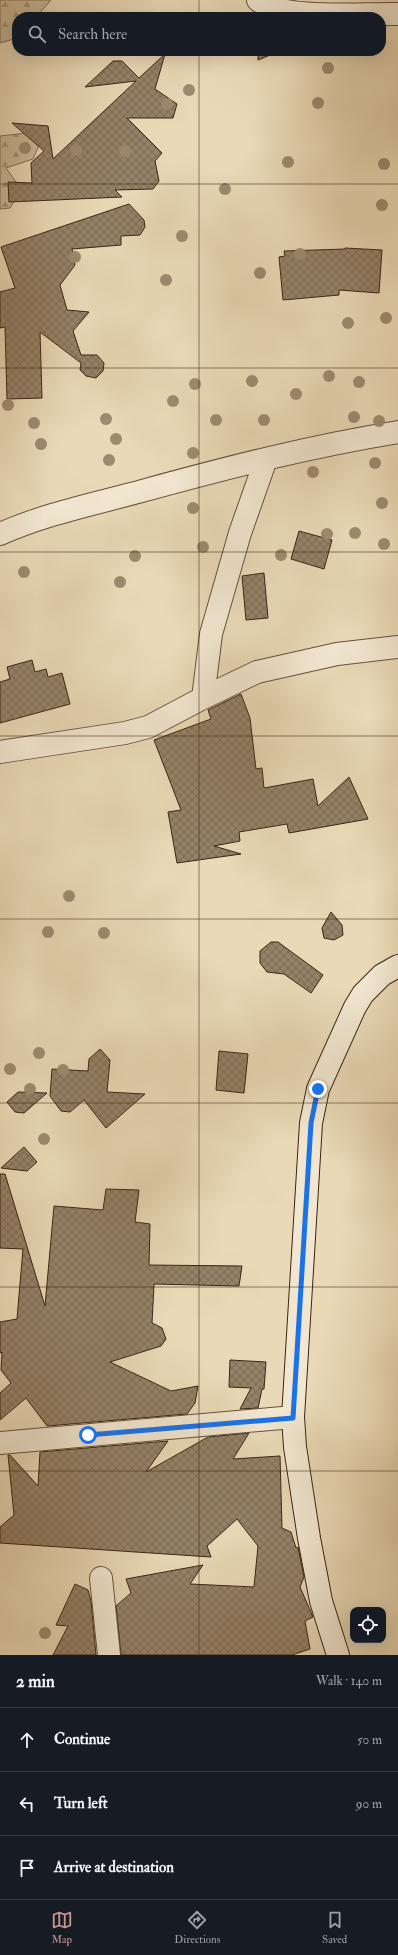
<!DOCTYPE html>
<html lang="en">
<head>
<meta charset="utf-8">
<style>
	:root { --surface:#171b24; --page:#242831; --text:#f1f3f6; --muted:#9ea1a6; --line:#363941; --accent:#c59692 }
	body { margin:0; font-family:"IM FELL Double Pica",serif; background:var(--page); color:var(--text) }
	.controls { position:absolute; right:12px; bottom:12px; display:grid; overflow:hidden; border-radius:8px; box-shadow:0 4px 16px #0002 }
	.controls button { width:36px; height:36px; display:grid; place-items:center; padding:0; border:0; border-bottom:1px solid var(--line); background:var(--surface); color:var(--text); font:20px sans-serif }
	.stop { position:absolute; width:12px; height:12px; margin:-9px; border:3px solid #1a73e8; border-radius:50%; background:#fff }
	.stop.end { background:#1a73e8; border-color:#fff; box-shadow:0 1px 4px #0008 }
	.list { margin:0; padding:0; list-style:none }
	h2 { display:flex; justify-content:space-between; align-items:center; height:52px; margin:0; padding:0 16px; font-size:17px }
	h2 small { font-size:13px; font-weight:400; color:var(--muted) }
	.list li { display:grid; grid-template-columns:26px 1fr auto; gap:12px; align-items:center; box-sizing:border-box; height:64px; padding:0 16px; border-top:1px solid var(--line) }
	.list b { display:block; font-size:15px; white-space:nowrap }
	.list em { font-size:13px; font-style:normal; color:var(--muted) }
	.icon { flex:none; width:22px; height:22px; fill:none; stroke:currentColor; stroke-width:2; stroke-linecap:round; stroke-linejoin:round }
	.map { position:relative; flex:none; width:398px; height:1655px; overflow:hidden }
	.search { position:absolute; background:var(--surface); box-shadow:0 4px 16px #0002; left:12px; right:12px; top:12px; height:44px; display:flex; align-items:center; gap:10px; box-sizing:border-box; padding:0 14px; border-radius:16px; color:var(--muted); font-size:15px }
	.sheet { height:244px; background:var(--surface) }
	nav { display:flex; justify-content:space-around; align-items:center; box-sizing:border-box; height:56px; border-top:1px solid var(--line); background:var(--surface); font-size:11px; color:var(--muted) }
	nav a { display:grid; justify-items:center; gap:2px }
	nav .on { color:var(--accent) }
	.map>svg:first-child { display:block }
</style>
</head>
<body>
<div class="map">
<svg width="398" height="1655" viewBox="0 0 398 1655">
	<defs>
		<pattern id="forest-firs" width="22" height="20" patternUnits="userSpaceOnUse"><rect width="22" height="20" fill="#cbba9a"/><path d="M5 1l3.5 6h-7zM16 11l3.5 6h-7z" fill="#a6977c"/></pattern>
		<pattern id="building-cross-hatch" width="8" height="8" patternUnits="userSpaceOnUse"><rect width="8" height="8" fill="#958268"/><path d="M0 0l8 8M0 8l8-8" fill="none" stroke="#7b6a54"/></pattern>
	</defs>
	<rect width="100%" height="100%" fill="#e9d9b6"/>
	<filter id="stains"><feTurbulence type="fractalNoise" baseFrequency=".005" numOctaves="4"/><feColorMatrix values="0 0 0 0 .2 0 0 0 0 .09 0 0 0 0 .02 0 0 0 .5 -.17"/></filter>
	<radialGradient id="worn" r=".72"><stop offset=".6" stop-color="#630" stop-opacity="0"/><stop offset="1" stop-color="#630" stop-opacity=".3"/></radialGradient>
	<!-- forest -->
	<path fill="url(#forest-firs)" stroke="#836f56" d="M0 0H51L36 17H17V38L0 43Z
		M45 131 33 159 6 168 21 189 10 208 0 209V136Z"/>
	<!-- building -->
	<path fill="url(#building-cross-hatch)" stroke="#3b2413" d="M258 51H280L258 60Z
		M165 54 155 89 177 104 173 118H127L162 153 155 161 159 181 153 189 115 190 122 197 9 202 8 182 32 183 31 163 44 151 12 123 48 126 53 159 136 81 85 87 113 61H122L139 78Z
		M129 204 144 220 145 227 140 235 121 236V245L72 249 75 265 60 285 67 310 89 312 73 331 81 355H97L104 363 103 371 96 378 86 376 80 370 81 363 40 332 42 398 7 399 5 327 0 328V292L15 288 1 247Z
		M345 248 382 250 379 293 339 290V295L283 300 279 257 285 256 284 251 345 249Z
		M299 531 332 540 324 569 291 559Z
		M264 573 268 618 246 620 242 576Z
		M32 660 35 672 46 669 48 677 62 673 70 704 0 723V682L10 679 7 667Z
		M241 694 250 718 256 769 262 768 264 788 313 779 318 806 349 777 368 819 289 833 287 824 239 832 240 841 214 846 241 854 177 863 168 812 181 810 154 740 211 719 208 710Z
		M331 912 342 925 343 935 334 940 324 938 322 928Z
		M271 942H278L323 975 311 993 284 974 267 972 260 963V951Z
		M100 1049 110 1060 107 1092 145 1094 106 1128 84 1100 70 1112 61 1111 50 1096 52 1069 88 1071 89 1059Z
		M219 1051 248 1054 244 1093 216 1090Z
		M18 1092 47 1093 24 1113 15 1112 7 1102Z
		M24 1147 37 1162 27 1171 1 1168Z
		M0 1174H5L45 1306 54 1206 103 1210 106 1189 139 1190 135 1222 150 1224 149 1265 242 1266 239 1286 154 1284 152 1323 162 1328 166 1339 161 1346 110 1362 171 1391 198 1386 195 1403 187 1414 47 1426 26 1398 0 1420V1393L11 1383 1 1370 2 1352 0 1353V1322L17 1319 23 1249 0 1248Z
		M230 1360 266 1362 264 1389H262L258 1408 240 1409 251 1388 229 1387Z
		M249 1433 233 1459 280 1456 282 1528 291 1532 296 1548 298 1547 304 1577 300 1587 313 1617 305 1621 310 1649 292 1655H121L116 1606 131 1593 126 1579 203 1565 190 1584 254 1587 258 1546 237 1519 207 1546 211 1557 0 1543V1527L14 1515 8 1455H10L38 1486 40 1452 168 1441 146 1472 208 1437Z
		M75 1584 88 1590 91 1601 96 1655H53L68 1626 56 1625Z"/>
	<g fill="none" stroke-linecap="round" stroke-linejoin="round">
		<defs>
			<path id="street" d="M258 0C283 21 364 13 398 14
				M0 534C45 514 94 504 142 491 226 468 311 446 398 432
				M203 698 211 634 240 533 266 459
				M0 752 125 733 148 727 203 698 257 672 337 654 398 647
				M0 1443 293 1417
				M101 1578 109 1655"/>
			<path id="secondary" d="M338 1655 321 1601 309 1538 295 1447 293 1417 311 1123 318 1089 355 1007 363 994 382 975 398 966"/>
		</defs>
		<!-- street casing -->
		<use href="#street" stroke="#66513c" stroke-width="24"/>
		<!-- secondary casing -->
		<use href="#secondary" stroke="#3b2413" stroke-width="24"/>
		<!-- street -->
		<use href="#street" stroke="#f1e6d0" stroke-width="22"/>
		<!-- secondary -->
		<use href="#secondary" stroke="#f1e6d0" stroke-width="22"/>
	</g>
	<!-- trees -->
	<g fill="#9d8a6f">
		<circle cx="328" cy="68" r="6"/>
		<circle cx="189" cy="90" r="6"/>
		<circle cx="318" cy="103" r="6"/>
		<circle cx="167" cy="104" r="6"/>
		<circle cx="25" cy="148" r="6"/>
		<circle cx="76" cy="150" r="6"/>
		<circle cx="125" cy="151" r="6"/>
		<circle cx="288" cy="162" r="6"/>
		<circle cx="384" cy="164" r="6"/>
		<circle cx="225" cy="189" r="6"/>
		<circle cx="382" cy="205" r="6"/>
		<circle cx="182" cy="236" r="6"/>
		<circle cx="300" cy="254" r="6"/>
		<circle cx="75" cy="257" r="6"/>
		<circle cx="260" cy="273" r="6"/>
		<circle cx="166" cy="280" r="6"/>
		<circle cx="386" cy="318" r="6"/>
		<circle cx="348" cy="323" r="6"/>
		<circle cx="329" cy="376" r="6"/>
		<circle cx="252" cy="381" r="6"/>
		<circle cx="359" cy="382" r="6"/>
		<circle cx="195" cy="384" r="6"/>
		<circle cx="296" cy="394" r="6"/>
		<circle cx="173" cy="401" r="6"/>
		<circle cx="8" cy="405" r="6"/>
		<circle cx="354" cy="417" r="6"/>
		<circle cx="106" cy="419" r="6"/>
		<circle cx="216" cy="420" r="6"/>
		<circle cx="264" cy="420" r="6"/>
		<circle cx="379" cy="421" r="6"/>
		<circle cx="34" cy="423" r="6"/>
		<circle cx="116" cy="439" r="6"/>
		<circle cx="41" cy="444" r="6"/>
		<circle cx="193" cy="453" r="6"/>
		<circle cx="109" cy="460" r="6"/>
		<circle cx="375" cy="463" r="6"/>
		<circle cx="313" cy="472" r="6"/>
		<circle cx="382" cy="503" r="6"/>
		<circle cx="193" cy="508" r="6"/>
		<circle cx="355" cy="533" r="6"/>
		<circle cx="327" cy="534" r="6"/>
		<circle cx="384" cy="544" r="6"/>
		<circle cx="203" cy="547" r="6"/>
		<circle cx="281" cy="555" r="6"/>
		<circle cx="135" cy="556" r="6"/>
		<circle cx="24" cy="572" r="6"/>
		<circle cx="120" cy="582" r="6"/>
		<circle cx="69" cy="896" r="6"/>
		<circle cx="48" cy="932" r="6"/>
		<circle cx="104" cy="933" r="6"/>
		<circle cx="39" cy="1053" r="6"/>
		<circle cx="10" cy="1069" r="6"/>
		<circle cx="63" cy="1070" r="6"/>
		<circle cx="30" cy="1089" r="6"/>
		<circle cx="44" cy="1139" r="6"/>
		<circle cx="45" cy="1633" r="6"/>
	</g>
	<g fill="none" stroke-linecap="round" stroke-linejoin="round">
		<!-- route -->
		<path stroke="#1a73e8" stroke-width="5" d="M88 1435 293 1418 311 1123 318 1089"/>
	</g>
	<!-- grid -->
	<path fill="none" stroke="#3b2413" stroke-width="1" stroke-opacity="0.55" d="M199 0V17M199 51V1655M0 184H398M0 368H398M0 552H398M0 736H398M0 919H398M0 1103H398M0 1287H398M0 1471H398"/>
	<rect width="100%" height="100%" filter="url(#stains)"/>
	<rect width="100%" height="100%" fill="url(#worn)"/>
</svg>
<div class="controls">
<button><svg class="icon" aria-label="locate" viewBox="0 0 24 24"><circle cx="12" cy="12" r="6"/><path d="M12 2v4M12 18v4M2 12h4M18 12h4"/></svg></button>
</div>
<div class="stop" style="left:88px;top:1435px"></div>
<div class="stop end" style="left:318px;top:1089px"></div>
<div class="search"><svg class="icon" aria-label="search" viewBox="0 0 24 24"><circle cx="10" cy="10" r="6"/><path d="M15 15l6 6"/></svg>Search here</div>
</div>
<section class="sheet">
<h2>2 min<small>Walk · 140 m</small></h2>
<ul class="list">
<li><svg class="icon" aria-label="ahead" viewBox="0 0 24 24"><path d="M12 20V5M6 11l6-6 6 6"/></svg><div><b>Continue</b></div><em>50 m</em></li>
<li><svg class="icon" aria-label="left" viewBox="0 0 24 24"><path d="M17 20v-9H6M10 6l-5 5 5 5"/></svg><div><b>Turn left</b></div><em>90 m</em></li>
<li><svg class="icon" aria-label="arrive" viewBox="0 0 24 24"><path d="M6 21V4h12l-3 4 3 4H6"/></svg><div><b>Arrive at destination</b></div></li>
</ul>
</section>
<nav>
<a class="on"><svg class="icon" aria-label="map" viewBox="0 0 24 24"><path d="M3 6l6-2 6 2 6-2v14l-6 2-6-2-6 2zM9 4v14M15 6v14"/></svg>Map</a>
<a><svg class="icon" aria-label="directions" viewBox="0 0 24 24"><path d="M12 3l9 9-9 9-9-9zM9 14v-3h6M13 9l2 2-2 2"/></svg>Directions</a>
<a><svg class="icon" aria-label="saved" viewBox="0 0 24 24"><path d="M7 4h10v16l-5-4-5 4z"/></svg>Saved</a>
</nav>
</body>
</html>
